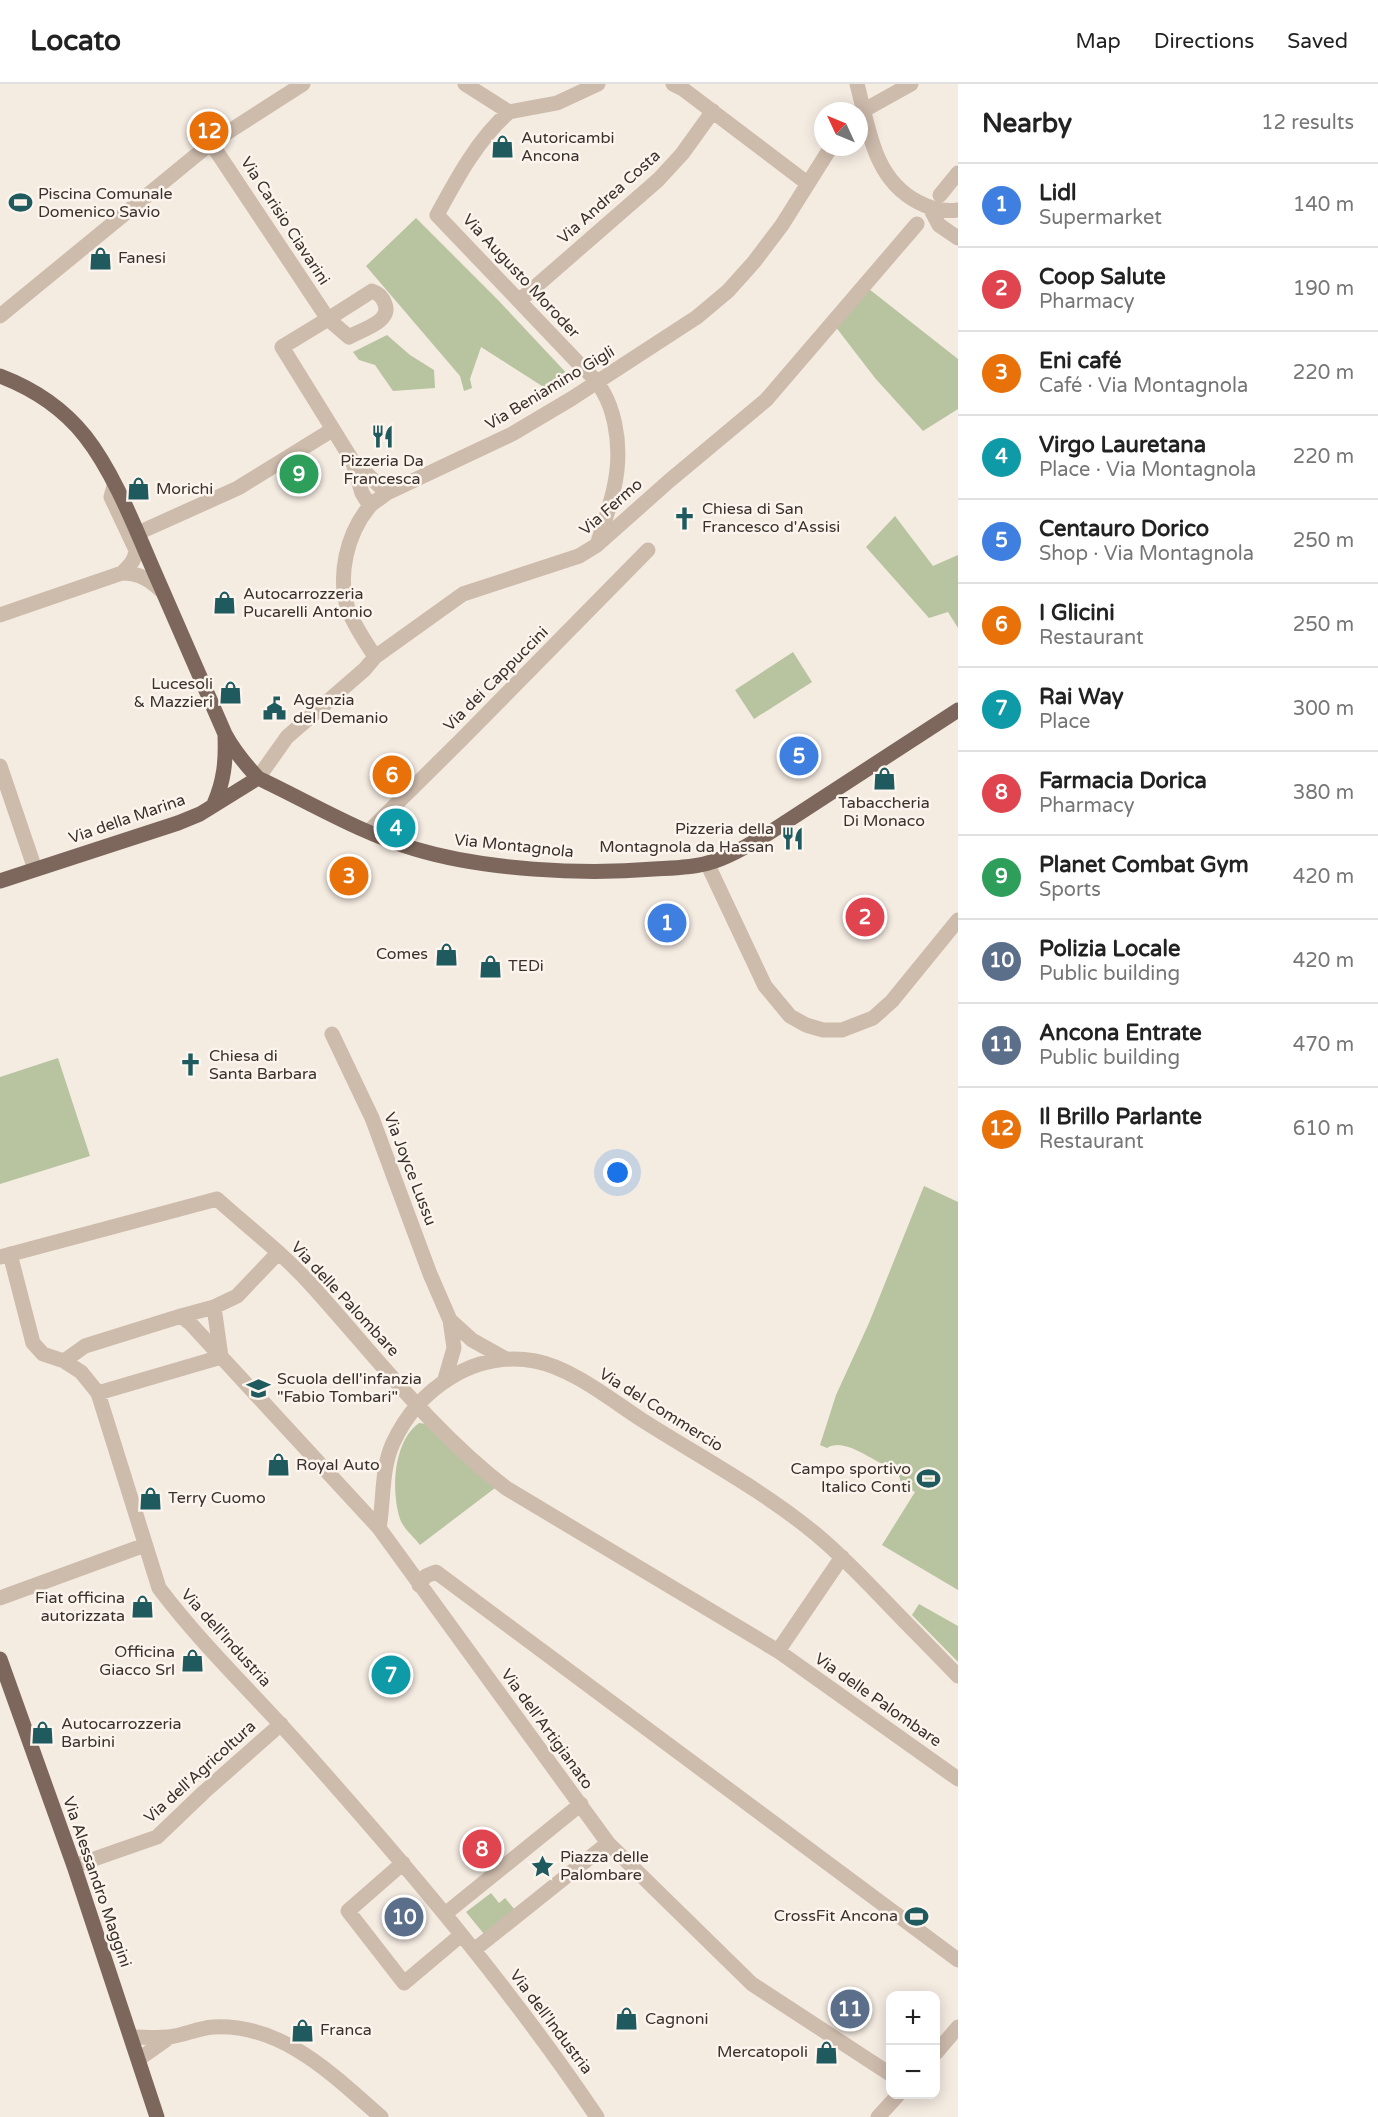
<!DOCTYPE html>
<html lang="en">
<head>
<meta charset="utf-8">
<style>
	:root { --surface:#fff; --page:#f2f2f2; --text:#222; --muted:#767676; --line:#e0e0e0; --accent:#ea580c }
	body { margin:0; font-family:"Varela Round",sans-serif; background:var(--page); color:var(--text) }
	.controls { position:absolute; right:18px; bottom:18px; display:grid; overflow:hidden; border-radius:12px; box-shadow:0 3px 15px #0003 }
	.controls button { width:54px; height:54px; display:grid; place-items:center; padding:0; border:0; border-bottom:2px solid var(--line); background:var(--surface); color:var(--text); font:30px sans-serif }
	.compass { position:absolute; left:814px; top:18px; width:54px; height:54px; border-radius:50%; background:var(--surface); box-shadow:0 3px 15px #0003; rotate:314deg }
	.you { position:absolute; left:618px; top:1089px; width:21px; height:21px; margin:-15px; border:4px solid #fff; border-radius:50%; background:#1a73e8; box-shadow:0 0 0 9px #1a73e833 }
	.badge { display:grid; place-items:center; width:39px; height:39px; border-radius:50%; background:var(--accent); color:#fff; font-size:20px; font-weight:700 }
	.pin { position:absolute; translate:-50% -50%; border:3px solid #fff; box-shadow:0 2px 6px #0006 }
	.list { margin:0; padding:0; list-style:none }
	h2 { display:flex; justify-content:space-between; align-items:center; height:78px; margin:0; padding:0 24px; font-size:26px }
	h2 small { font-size:20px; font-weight:400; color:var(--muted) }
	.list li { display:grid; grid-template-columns:39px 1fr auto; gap:18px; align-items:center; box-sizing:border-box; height:84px; padding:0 24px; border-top:2px solid var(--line) }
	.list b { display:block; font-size:22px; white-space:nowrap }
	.list p { margin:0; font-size:20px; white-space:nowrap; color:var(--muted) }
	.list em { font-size:20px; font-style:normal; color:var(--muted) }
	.map { position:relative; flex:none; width:958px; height:2033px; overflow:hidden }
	header { display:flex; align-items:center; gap:36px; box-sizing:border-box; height:84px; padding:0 30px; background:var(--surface); border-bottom:2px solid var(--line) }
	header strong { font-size:28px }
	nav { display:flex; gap:33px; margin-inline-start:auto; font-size:21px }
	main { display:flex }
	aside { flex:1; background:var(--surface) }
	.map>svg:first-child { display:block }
</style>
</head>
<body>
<header>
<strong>Locato</strong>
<nav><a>Map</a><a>Directions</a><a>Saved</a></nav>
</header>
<main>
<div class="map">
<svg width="958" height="2033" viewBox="0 0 958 2033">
	<rect width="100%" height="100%" fill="#f4ebe1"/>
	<!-- green -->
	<path fill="#b8c4a0" d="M416 134 498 216 573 296 553 309 481 263 470 295 472 304 464 307 460 292 366 182Z
		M869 205 958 275V325L923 347 875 294 835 242Z
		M387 251 410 271 434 286 435 304 393 307 375 281 359 276 353 268Z
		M895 432 933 482 958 471V544L948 528 929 534 866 463Z
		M793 568 812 598 754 635 735 606Z
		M58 974 90 1072 0 1100V993Z
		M924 1102 958 1118V1506L882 1461 915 1408 902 1401 897 1386C876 1381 846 1352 827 1364L820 1361 836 1311 869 1239Z
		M419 1339 427 1340 495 1404 420 1461C414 1453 403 1444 400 1435 391 1407 393 1358 419 1339Z
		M919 1520 958 1542V1578L912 1531Z
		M491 1809 499 1819 505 1814 515 1826 484 1850 466 1828Z"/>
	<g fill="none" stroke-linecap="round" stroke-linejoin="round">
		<!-- minor -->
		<path stroke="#cdbbac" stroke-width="15" d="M465 0 509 28 557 19 598 0
			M673 0 683 5 807 99
			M857 0C869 44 873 95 918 118 931 125 944 128 958 126
			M509 28C478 55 457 94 437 131L583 284C617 311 623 364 614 404 610 423 603 442 597 461
			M859 29 911 0
			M211 59 328 235 282 263 352 376 387 409
			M940 111 958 89
			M930 124 939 141 958 154
			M372 207C378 209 383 214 385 220 392 238 361 246 349 253L328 235Z
			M519 217 658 96 682 70 713 27
			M0 232 211 59 303 0
			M353 379 362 409 370 422
			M114 402 111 413 136 466C135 477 129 482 122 489
			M138 449 238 404 332 346
			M0 531 122 489C140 489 150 496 163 508
			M375 573C366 558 354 542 348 525 337 492 347 450 369 423 373 418 381 414 387 409L512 350 571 315 697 233 728 207 754 178 782 141 831 63
			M0 682 35 785
			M258 694 287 653 365 585 375 573 463 510 579 472 597 461 669 397 766 316 917 140
			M369 747 461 656 648 466
			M707 779 765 902 790 932 806 941 823 946H842L873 934 892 917 958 836
			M332 950 372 1034 430 1190 450 1236 454 1264 445 1295
			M10 1170 33 1259 43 1270 64 1277 81 1288 98 1309 159 1504C202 1561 254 1610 301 1663 406 1781 509 1902 597 2033
			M0 1173 217 1115C249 1144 285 1171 314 1204 376 1273 433 1348 506 1404L778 1567 958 1695
			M181 1232 214 1223
			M450 1236 472 1256 506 1275
			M64 1277 85 1262 181 1232 190 1239 379 1444 608 1759 752 1900 890 1990
			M98 1309 221 1273 214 1223 237 1212 278 1169
			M379 1444C384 1417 381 1385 393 1359 418 1305 474 1266 535 1277 572 1284 611 1316 642 1336 700 1373 763 1406 817 1451 841 1471 863 1494 885 1517 909 1542 934 1567 958 1592
			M419 1501 426 1492 436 1488 958 1876
			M0 1514 145 1461
			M778 1567 842 1473
			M403 1779 348 1827 404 1899 461 1851
			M74 1782 157 1753 204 1708 281 1640
			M445 1830 581 1720
			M474 1866 608 1759
			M131 1953C143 1953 156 1954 168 1953 183 1952 197 1944 213 1943 282 1939 333 1991 381 2033
			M936 1969 958 1943
			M139 1975 170 1953
			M878 2033 899 2010"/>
		<!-- major -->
		<path stroke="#7d675c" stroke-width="15" d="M0 292C34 305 62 323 85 352 112 386 133 438 150 478 175 535 200 593 225 650 234 667 245 680 258 694 309 718 362 750 415 765 485 786 582 791 654 785 672 784 691 784 708 779 730 773 750 760 769 749L958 626
			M214 720C224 697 226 677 225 653
			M0 797 178 739 200 730 258 694
			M0 1575 74 1782 157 2033"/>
	</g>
	<!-- icons -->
	<defs>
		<symbol id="shop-bare" viewBox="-9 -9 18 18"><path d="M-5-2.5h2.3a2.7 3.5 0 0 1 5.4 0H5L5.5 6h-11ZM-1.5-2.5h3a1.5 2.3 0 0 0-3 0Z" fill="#1f5a5e" stroke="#fbf5ee" stroke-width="2.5" paint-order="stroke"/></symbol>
		<symbol id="stadium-bare" viewBox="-9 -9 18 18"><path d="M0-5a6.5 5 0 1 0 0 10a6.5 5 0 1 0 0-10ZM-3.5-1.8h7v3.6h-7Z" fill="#1f5a5e" stroke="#fbf5ee" stroke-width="2.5" paint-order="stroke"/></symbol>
		<symbol id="restaurant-bare" viewBox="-9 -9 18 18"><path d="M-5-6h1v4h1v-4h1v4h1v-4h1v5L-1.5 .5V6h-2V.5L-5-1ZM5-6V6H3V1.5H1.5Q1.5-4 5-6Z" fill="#1f5a5e" stroke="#fbf5ee" stroke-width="2.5" paint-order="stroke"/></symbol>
		<symbol id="church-bare" viewBox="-9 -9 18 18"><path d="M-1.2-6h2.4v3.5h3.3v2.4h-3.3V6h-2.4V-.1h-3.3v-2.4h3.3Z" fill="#1f5a5e" stroke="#fbf5ee" stroke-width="2.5" paint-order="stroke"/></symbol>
		<symbol id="civic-bare" viewBox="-9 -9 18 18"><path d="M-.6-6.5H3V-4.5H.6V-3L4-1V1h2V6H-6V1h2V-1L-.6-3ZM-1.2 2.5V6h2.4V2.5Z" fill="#1f5a5e" stroke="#fbf5ee" stroke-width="2.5" paint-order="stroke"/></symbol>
		<symbol id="school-bare" viewBox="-9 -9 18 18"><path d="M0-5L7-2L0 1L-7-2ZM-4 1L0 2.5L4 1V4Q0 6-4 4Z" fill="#1f5a5e" stroke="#fbf5ee" stroke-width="2.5" paint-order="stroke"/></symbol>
		<symbol id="sight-bare" viewBox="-9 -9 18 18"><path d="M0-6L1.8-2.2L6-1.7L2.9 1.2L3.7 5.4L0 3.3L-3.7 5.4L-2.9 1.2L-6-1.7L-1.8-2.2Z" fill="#1f5a5e" stroke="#fbf5ee" stroke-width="2.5" paint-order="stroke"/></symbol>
	</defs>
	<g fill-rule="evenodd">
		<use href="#shop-bare" x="486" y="46" width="33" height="33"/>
		<use href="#stadium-bare" x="4" y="102" width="33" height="33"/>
		<use href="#shop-bare" x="84" y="158" width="33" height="33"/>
		<use href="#restaurant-bare" x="366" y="336" width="33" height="33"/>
		<use href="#shop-bare" x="122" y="388" width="33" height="33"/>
		<use href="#church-bare" x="668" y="418" width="33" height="33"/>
		<use href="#shop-bare" x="208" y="502" width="33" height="33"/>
		<use href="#shop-bare" x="214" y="592" width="33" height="33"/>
		<use href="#civic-bare" x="258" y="608" width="33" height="33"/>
		<use href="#shop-bare" x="868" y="678" width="33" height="33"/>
		<use href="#restaurant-bare" x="776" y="738" width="33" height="33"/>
		<use href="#shop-bare" x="430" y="854" width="33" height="33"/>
		<use href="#shop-bare" x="474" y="866" width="33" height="33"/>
		<use href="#church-bare" x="174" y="964" width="33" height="33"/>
		<use href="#school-bare" x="242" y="1288" width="33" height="33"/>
		<use href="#shop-bare" x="262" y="1364" width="33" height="33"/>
		<use href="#stadium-bare" x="912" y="1378" width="33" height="33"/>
		<use href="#shop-bare" x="134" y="1398" width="33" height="33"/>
		<use href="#shop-bare" x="126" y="1506" width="33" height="33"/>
		<use href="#shop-bare" x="176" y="1560" width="33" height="33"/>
		<use href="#shop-bare" x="26" y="1632" width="33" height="33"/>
		<use href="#sight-bare" x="526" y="1766" width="33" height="33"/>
		<use href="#stadium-bare" x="900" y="1816" width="33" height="33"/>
		<use href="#shop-bare" x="610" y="1918" width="33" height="33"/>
		<use href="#shop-bare" x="286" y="1930" width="33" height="33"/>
		<use href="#shop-bare" x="810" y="1952" width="33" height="33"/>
	</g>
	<g text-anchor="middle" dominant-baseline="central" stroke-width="5" stroke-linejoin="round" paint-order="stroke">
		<!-- poi labels -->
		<g font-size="16" fill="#3b302b" stroke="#fbf5ee" text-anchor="start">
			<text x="521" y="54">Autoricambi<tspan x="521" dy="18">Ancona</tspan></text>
			<text x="38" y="110">Piscina Comunale<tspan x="38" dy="18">Domenico Savio</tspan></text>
			<text x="118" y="174">Fanesi</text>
			<text x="382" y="377" text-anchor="middle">Pizzeria Da<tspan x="382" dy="18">Francesca</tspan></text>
			<text x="156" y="405">Morichi</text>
			<text x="702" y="425">Chiesa di San<tspan x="702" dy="18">Francesco d'Assisi</tspan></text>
			<text x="243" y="510">Autocarrozzeria<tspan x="243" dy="18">Pucarelli Antonio</tspan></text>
			<text x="213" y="600" text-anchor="end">Lucesoli<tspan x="213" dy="18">&amp; Mazzieri</tspan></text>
			<text x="293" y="616">Agenzia<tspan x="293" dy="18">del Demanio</tspan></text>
			<text x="884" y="719" text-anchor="middle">Tabaccheria<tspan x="884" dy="18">Di Monaco</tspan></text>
			<text x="774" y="745" text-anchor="end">Pizzeria della<tspan x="774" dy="18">Montagnola da Hassan</tspan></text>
			<text x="428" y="870" text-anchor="end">Comes</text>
			<text x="508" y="882">TEDi</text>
			<text x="209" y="972">Chiesa di<tspan x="209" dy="18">Santa Barbara</tspan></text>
			<text x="277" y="1295">Scuola dell'infanzia<tspan x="277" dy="18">"Fabio Tombari"</tspan></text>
			<text x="296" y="1381">Royal Auto</text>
			<text x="911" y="1385" text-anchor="end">Campo sportivo<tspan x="911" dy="18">Italico Conti</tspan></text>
			<text x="168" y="1414">Terry Cuomo</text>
			<text x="125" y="1514" text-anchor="end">Fiat officina<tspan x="125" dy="18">autorizzata</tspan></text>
			<text x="175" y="1568" text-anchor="end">Officina<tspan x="175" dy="18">Giacco Srl</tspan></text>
			<text x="61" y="1640">Autocarrozzeria<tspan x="61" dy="18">Barbini</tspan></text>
			<text x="560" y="1773">Piazza delle<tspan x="560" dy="18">Palombare</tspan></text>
			<text x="898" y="1832" text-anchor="end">CrossFit Ancona</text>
			<text x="645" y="1935">Cagnoni</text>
			<text x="320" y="1946">Franca</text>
			<text x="808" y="1968" text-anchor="end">Mercatopoli</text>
		</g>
		<!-- street labels -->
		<g font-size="16" fill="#3b302b" stroke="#fbf5ee">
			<text transform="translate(609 113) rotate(-42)">Via Andrea Costa</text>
			<text transform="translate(285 137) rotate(57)">Via Carisio Ciavarini</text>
			<text transform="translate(521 192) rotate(47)">Via Augusto Moroder</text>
			<text transform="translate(550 304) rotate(-31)">Via Beniamino Gigli</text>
			<text transform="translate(611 423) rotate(-41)">Via Fermo</text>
			<text transform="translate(496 595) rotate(-45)">Via dei Cappuccini</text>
			<text transform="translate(127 735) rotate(-19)">Via della Marina</text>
			<text transform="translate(514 762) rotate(6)">Via Montagnola</text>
			<text transform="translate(410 1085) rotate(69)">Via Joyce Lussu</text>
			<text transform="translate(345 1215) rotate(47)">Via delle Palombare</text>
			<text transform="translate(661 1326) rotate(32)">Via del Commercio</text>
			<text transform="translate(226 1554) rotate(48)">Via dell'Industria</text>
			<text transform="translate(878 1616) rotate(35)">Via delle Palombare</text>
			<text transform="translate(547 1645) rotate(54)">Via dell'Artigianato</text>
			<text transform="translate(200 1688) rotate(-42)">Via dell'Agricoltura</text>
			<text transform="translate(97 1798) rotate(71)">Via Alessandro Maggini</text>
			<text transform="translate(551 1938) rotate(53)">Via dell'Industria</text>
		</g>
	</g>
</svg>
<div class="controls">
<button>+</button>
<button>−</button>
</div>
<svg class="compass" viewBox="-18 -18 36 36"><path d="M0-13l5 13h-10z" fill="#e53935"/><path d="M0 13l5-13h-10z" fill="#767676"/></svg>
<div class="you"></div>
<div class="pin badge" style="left:667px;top:839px;background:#3f7fe0">1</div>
<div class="pin badge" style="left:865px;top:833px;background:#e0444e">2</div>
<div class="pin badge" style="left:349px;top:792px;background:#e8710a">3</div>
<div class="pin badge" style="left:396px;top:744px;background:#0f9aa8">4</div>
<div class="pin badge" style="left:799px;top:672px;background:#3f7fe0">5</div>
<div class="pin badge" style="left:392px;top:691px;background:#e8710a">6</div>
<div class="pin badge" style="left:391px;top:1591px;background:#0f9aa8">7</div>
<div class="pin badge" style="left:482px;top:1765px;background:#e0444e">8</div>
<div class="pin badge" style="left:299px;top:390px;background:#2e9e5b">9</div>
<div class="pin badge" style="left:404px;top:1833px;background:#5c6f8a">10</div>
<div class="pin badge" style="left:850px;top:1925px;background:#5c6f8a">11</div>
<div class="pin badge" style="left:209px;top:47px;background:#e8710a">12</div>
</div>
<aside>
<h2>Nearby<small>12 results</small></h2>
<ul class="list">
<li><span class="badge" style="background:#3f7fe0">1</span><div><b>Lidl</b><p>Supermarket</p></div><em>140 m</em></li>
<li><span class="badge" style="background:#e0444e">2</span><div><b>Coop Salute</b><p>Pharmacy</p></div><em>190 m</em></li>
<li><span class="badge" style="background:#e8710a">3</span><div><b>Eni café</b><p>Café · Via Montagnola</p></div><em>220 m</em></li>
<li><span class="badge" style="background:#0f9aa8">4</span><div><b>Virgo Lauretana</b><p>Place · Via Montagnola</p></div><em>220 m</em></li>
<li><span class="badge" style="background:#3f7fe0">5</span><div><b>Centauro Dorico</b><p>Shop · Via Montagnola</p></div><em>250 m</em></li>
<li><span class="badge" style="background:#e8710a">6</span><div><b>I Glicini</b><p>Restaurant</p></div><em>250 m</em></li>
<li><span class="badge" style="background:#0f9aa8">7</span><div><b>Rai Way</b><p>Place</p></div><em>300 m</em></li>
<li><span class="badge" style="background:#e0444e">8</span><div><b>Farmacia Dorica</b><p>Pharmacy</p></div><em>380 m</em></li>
<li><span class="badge" style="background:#2e9e5b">9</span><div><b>Planet Combat Gym</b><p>Sports</p></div><em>420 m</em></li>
<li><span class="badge" style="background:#5c6f8a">10</span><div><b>Polizia Locale</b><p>Public building</p></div><em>420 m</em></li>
<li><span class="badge" style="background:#5c6f8a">11</span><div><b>Ancona Entrate</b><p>Public building</p></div><em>470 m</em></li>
<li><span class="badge" style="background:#e8710a">12</span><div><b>Il Brillo Parlante</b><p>Restaurant</p></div><em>610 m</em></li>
</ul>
</aside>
</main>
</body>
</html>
